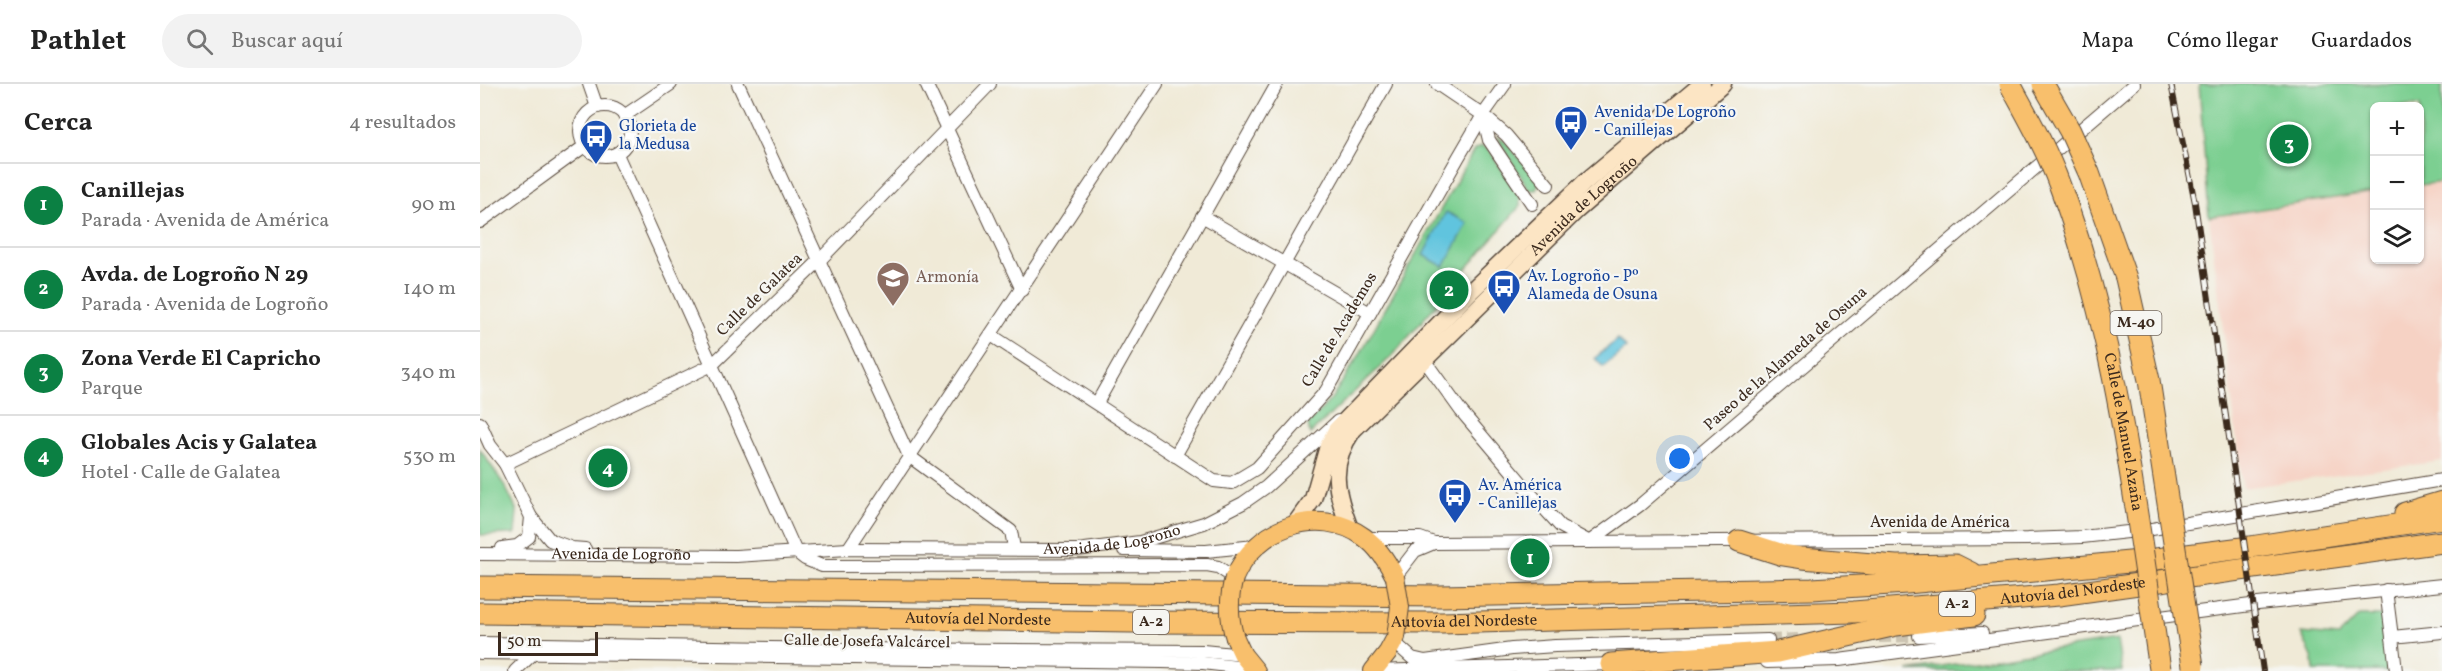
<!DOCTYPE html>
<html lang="es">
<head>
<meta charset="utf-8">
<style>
	:root { --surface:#fff; --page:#f2f2f2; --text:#222; --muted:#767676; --line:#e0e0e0; --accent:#0b8043 }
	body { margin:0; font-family:Vollkorn,serif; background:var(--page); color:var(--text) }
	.controls { position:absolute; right:18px; top:18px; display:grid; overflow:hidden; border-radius:9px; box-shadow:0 2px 4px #0004 }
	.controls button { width:54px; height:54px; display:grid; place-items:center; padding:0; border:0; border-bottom:2px solid var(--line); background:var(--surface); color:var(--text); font:30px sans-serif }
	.scale { position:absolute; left:18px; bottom:15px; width:100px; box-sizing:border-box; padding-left:6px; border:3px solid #3b2a1e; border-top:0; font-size:16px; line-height:21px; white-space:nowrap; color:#3b2a1e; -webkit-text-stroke:4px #f6f6f2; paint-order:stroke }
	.you { position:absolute; left:1200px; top:375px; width:21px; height:21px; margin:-15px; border:4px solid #fff; border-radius:50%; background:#1a73e8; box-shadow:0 0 0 9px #1a73e833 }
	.badge { display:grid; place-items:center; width:39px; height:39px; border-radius:50%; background:var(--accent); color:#fff; font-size:20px; font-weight:700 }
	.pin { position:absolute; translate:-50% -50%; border:3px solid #fff; box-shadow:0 2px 6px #0006 }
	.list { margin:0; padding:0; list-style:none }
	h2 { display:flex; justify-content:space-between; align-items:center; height:78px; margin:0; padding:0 24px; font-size:26px }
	h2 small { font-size:20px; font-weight:400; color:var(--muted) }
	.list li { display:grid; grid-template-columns:39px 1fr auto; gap:18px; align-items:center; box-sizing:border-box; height:84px; padding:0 24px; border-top:2px solid var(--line) }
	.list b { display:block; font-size:22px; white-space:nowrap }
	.list p { margin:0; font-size:20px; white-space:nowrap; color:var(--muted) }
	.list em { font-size:20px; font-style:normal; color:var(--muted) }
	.icon { flex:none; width:33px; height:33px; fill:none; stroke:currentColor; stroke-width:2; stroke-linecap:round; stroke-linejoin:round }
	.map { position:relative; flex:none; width:1962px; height:587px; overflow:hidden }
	header { display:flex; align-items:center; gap:36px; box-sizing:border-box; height:84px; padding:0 30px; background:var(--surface); border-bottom:2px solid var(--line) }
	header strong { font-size:28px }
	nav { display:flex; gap:33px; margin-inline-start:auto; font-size:21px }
	.search { width:420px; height:54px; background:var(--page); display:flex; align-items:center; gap:15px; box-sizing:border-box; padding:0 21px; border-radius:33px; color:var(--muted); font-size:22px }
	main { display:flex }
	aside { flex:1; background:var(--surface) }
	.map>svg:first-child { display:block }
</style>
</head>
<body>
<header>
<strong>Pathlet</strong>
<div class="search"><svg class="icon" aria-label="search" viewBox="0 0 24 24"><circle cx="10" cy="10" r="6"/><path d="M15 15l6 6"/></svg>Buscar aquí</div>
<nav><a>Mapa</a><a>Cómo llegar</a><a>Guardados</a></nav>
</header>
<main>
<aside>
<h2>Cerca<small>4 resultados</small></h2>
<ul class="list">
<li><span class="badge">1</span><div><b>Canillejas</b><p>Parada · Avenida de América</p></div><em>90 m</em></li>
<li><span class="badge">2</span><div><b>Avda. de Logroño N 29</b><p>Parada · Avenida de Logroño</p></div><em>140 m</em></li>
<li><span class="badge">3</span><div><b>Zona Verde El Capricho</b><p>Parque</p></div><em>340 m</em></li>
<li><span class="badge">4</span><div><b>Globales Acis y Galatea</b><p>Hotel · Calle de Galatea</p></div><em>530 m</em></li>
</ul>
</aside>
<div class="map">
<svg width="1962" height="587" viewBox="0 0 1962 587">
	<rect width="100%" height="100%" fill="#f6f6f2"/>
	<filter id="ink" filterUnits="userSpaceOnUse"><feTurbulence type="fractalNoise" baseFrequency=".0167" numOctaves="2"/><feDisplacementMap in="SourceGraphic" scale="12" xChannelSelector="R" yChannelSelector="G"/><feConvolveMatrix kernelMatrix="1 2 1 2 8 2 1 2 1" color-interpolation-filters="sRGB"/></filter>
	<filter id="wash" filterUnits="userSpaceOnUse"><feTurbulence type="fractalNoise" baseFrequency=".008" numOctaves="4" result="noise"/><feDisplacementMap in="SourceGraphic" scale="24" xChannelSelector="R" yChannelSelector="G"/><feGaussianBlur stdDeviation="1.35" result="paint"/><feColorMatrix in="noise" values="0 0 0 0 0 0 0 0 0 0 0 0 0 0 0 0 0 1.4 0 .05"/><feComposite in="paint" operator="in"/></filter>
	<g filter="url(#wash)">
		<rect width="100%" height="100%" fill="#f0ead7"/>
		<!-- built -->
		<path fill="#f6d2c4" d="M1962 99V377L1763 404 1729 133 1894 109V176H1940V102Z"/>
		<!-- green -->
		<path fill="#7ccf91" stroke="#5c7c58" stroke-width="1.5" d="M1719 0H1962V98L1940 101V22H1894V108L1729 133Z
			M1017 53 1024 56 1059 98 1056 106H1049Z
			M1002 62 1009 66 1040 113V122L914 270 830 350 828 341 830 338 851 315 877 275 994 66Z
			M0 365 25 402 37 427 35 450 0 451Z
			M1879 532H1904L1911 587H1834L1833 575 1821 549 1859 552Z
			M1637 556 1642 587H1428Z"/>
		<!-- water -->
		<path fill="#60c4de" stroke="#4e777e" stroke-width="1.5" d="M966 128 988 139 964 183 943 171Z
			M1138 255 1146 264 1123 283 1115 274Z"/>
	</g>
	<g filter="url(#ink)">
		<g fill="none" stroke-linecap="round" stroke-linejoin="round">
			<!-- minor-tunnel -->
			<path stroke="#ccc4b2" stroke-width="12" stroke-dasharray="12 6" stroke-linecap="butt" d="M1399 553 1439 552
				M1288 556 1318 555"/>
			<defs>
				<g id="minor">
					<path d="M109 0 117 23"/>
					<path d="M258 0 429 372 531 447 534 464"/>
					<path d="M446 0 542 206"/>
					<path d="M957 0 1003 31 1026 51 1068 101"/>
					<circle cx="125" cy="47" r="25"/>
					<path d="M1003 31 1009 56 1052 120"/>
					<path d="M144 32 191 0"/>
					<path d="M137 70 316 468 325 475 342 482 727 481 738 483 754 494"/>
					<path d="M722 132 890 229"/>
					<path d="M0 138 106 61"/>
					<path d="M511 251 734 397 752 399 777 384 846 307 978 74 1003 31 1025 0"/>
					<path d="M937 275 945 277 981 327 1051 410 1080 442 1108 457"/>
					<path d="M617 319 797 0"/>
					<path d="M0 339 10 361 25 380 51 433 70 456 92 464 105 465"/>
					<path d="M695 372 906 0"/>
					<path d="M25 380 232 281 340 176 510 0"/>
					<path d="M886 454H940L954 459"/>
					<path d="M1109 458 1160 421 1654 0"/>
					<path d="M22 464 37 462 49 453 51 433"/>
					<path d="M368 465 677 0"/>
					<path d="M644 466 726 467 775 462"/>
					<path id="s1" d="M0 470 256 472 368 465 597 466 660 458 724 439 763 419 786 403 858 337"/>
					<path d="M915 493 935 467 954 459 1547 455 1602 453 1666 446 1962 396"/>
					<path d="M1906 506 1912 553"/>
					<path d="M1439 552 1502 549"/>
					<path d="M914 558 932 574 945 577 1032 565 1075 562 1288 556"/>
					<path d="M0 559 355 565 723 567 763 571"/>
					<path d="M0 569 682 578 723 579 773 585"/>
					<path d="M1287 578 1359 576 1778 520 1962 501"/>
					<path d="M35 587 56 567"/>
					<path d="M893 587 1135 580"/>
					<path d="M1916 587 1912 553 1962 548"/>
				</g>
				<g id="secondary">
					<path d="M815 440 833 415 848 362 856 346 991 207 1105 98 1222 0"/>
					<path id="s2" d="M870 445C856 407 848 382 873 346L1096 127 1243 0"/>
				</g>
				<path id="primary" d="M754 494C775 444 838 420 884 453 898 463 908 479 915 493
					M755 554 763 571 776 587
					M893 587 908 568 916 553"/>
				<g id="motorway">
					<path d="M1925 429 1962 418"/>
					<path d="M1259 457 1303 471 1322 474 1416 482 1475 481 1491 489"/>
					<path d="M0 503 960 512 1332 505 1427 499 1660 477 1770 463 1962 434"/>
					<path id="s3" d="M0 529 652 538 962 539 1374 528 1579 511 1962 458"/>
					<path d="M1131 580 1298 568 1416 541 1494 531"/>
				</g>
			</defs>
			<!-- minor casing -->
			<use href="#minor" stroke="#56473a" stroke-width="14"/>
			<!-- secondary casing -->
			<use href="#secondary" stroke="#56473a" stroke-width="19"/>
			<!-- primary casing -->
			<use href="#primary" stroke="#56473a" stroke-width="20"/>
			<!-- motorway casing -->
			<use href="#motorway" stroke="#56473a" stroke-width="23"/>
			<!-- minor -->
			<use href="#minor" stroke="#fff" stroke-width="12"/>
			<!-- secondary -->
			<use href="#secondary" stroke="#fce5c4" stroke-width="16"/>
			<!-- primary -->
			<use href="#primary" stroke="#f8bf6c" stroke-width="18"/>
			<!-- motorway -->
			<use href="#motorway" stroke="#f8bf6c" stroke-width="21"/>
			<defs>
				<path id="rail" d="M1691 0 1715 119 1783 587"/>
			</defs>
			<!-- rail casing -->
			<use href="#rail" stroke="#3b2a1e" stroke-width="6"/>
			<!-- rail -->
			<use href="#rail" stroke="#f6f6f2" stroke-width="4" stroke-dasharray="11" stroke-linecap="butt"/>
			<defs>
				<path id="primary-bridge" d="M915 493 920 523 916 553
					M754 494C748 515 748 533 755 554"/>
				<g id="motorway-bridge">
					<path id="s4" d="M1530 0C1548 33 1567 66 1580 102 1638 257 1655 422 1680 585"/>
					<path d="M1563 0 1590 47 1609 89 1646 194 1669 296 1713 582"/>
				</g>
			</defs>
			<!-- primary-bridge casing -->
			<use href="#primary-bridge" stroke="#56473a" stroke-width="20" stroke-linecap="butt"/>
			<!-- motorway-bridge casing -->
			<use href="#motorway-bridge" stroke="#56473a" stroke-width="23" stroke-linecap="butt"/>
			<!-- primary-bridge -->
			<use href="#primary-bridge" stroke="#f8bf6c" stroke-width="18"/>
			<!-- motorway-bridge -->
			<use href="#motorway-bridge" stroke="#f8bf6c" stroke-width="21"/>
		</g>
	</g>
	<!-- icons -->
	<defs>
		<symbol id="bus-pin" viewBox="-11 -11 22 30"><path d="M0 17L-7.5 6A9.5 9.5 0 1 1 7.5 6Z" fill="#1a4fb4" stroke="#f6f6f2"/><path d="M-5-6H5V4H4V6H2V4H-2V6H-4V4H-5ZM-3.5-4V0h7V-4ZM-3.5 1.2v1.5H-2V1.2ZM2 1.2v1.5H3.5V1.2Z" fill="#fff"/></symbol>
		<symbol id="school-pin" viewBox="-11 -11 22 30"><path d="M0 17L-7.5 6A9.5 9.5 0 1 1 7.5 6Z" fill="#8d6e63" stroke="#f6f6f2"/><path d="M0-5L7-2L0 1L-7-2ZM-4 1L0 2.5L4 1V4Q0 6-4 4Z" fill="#fff"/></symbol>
	</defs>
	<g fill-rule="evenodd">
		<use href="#bus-pin" x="1072" y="19" width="38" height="52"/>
		<use href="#bus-pin" x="97" y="33" width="38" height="52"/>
		<use href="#school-pin" x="394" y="175" width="38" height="52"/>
		<use href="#bus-pin" x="1005" y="183" width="38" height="52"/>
		<use href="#bus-pin" x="956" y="392" width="38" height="52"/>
	</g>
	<g text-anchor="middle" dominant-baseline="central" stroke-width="4.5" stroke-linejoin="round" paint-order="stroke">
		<!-- shield labels -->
		<g fill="#f6f6f2" stroke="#73675e" stroke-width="1.5">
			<rect x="1630.5" y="227" width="51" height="24" rx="4.5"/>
			<rect x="1459" y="508" width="36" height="24" rx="4.5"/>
			<rect x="653" y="526" width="36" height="24" rx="4.5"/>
		</g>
		<g font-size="15" font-weight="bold" fill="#3b2a1e">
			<text x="1656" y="239">M-40</text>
			<text x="1477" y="520">A-2</text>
			<text x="671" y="538">A-2</text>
		</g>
		<!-- transit labels -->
		<g font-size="16" fill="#164399" stroke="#f6f6f2" text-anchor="start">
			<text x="1114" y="29">Avenida De Logroño<tspan x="1114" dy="18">- Canillejas</tspan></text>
			<text x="139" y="43">Glorieta de<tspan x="139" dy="18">la Medusa</tspan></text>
			<text x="1047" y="193">Av. Logroño - Pº<tspan x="1047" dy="18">Alameda de Osuna</tspan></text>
			<text x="998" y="402">Av. América<tspan x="998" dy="18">- Canillejas</tspan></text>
		</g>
		<!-- street labels -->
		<g font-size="16" fill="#3b2a1e" stroke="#f6f6f2">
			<text stroke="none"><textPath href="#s2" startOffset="426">Avenida de Logroño</textPath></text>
			<text transform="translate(280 211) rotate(-44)">Calle de Galatea</text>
			<text transform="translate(860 246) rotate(-59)">Calle de Academos</text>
			<text transform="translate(1306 275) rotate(-41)">Paseo de la Alameda de Osuna</text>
			<text stroke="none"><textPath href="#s4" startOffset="368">Calle de Manuel Azaña</textPath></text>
			<text x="1460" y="439">Avenida de América</text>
			<text stroke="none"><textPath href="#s1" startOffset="633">Avenida de Logroño</textPath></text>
			<text stroke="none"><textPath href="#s1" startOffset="141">Avenida de Logroño</textPath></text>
			<text stroke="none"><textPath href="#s3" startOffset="1594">Autovía del Nordeste</textPath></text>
			<text stroke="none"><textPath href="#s3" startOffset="498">Autovía del Nordeste</textPath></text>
			<text stroke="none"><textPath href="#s3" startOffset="984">Autovía del Nordeste</textPath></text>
			<text transform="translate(387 558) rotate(1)">Calle de Josefa Valcárcel</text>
		</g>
		<!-- education labels -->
		<g font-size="16" fill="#785e54" stroke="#f6f6f2" text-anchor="start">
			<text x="436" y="194">Armonía</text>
		</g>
	</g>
</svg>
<div class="controls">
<button>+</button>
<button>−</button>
<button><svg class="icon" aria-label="layers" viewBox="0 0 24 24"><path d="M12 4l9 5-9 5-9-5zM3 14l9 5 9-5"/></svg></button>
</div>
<div class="scale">50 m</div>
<div class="you"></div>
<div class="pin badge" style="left:1050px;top:474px">1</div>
<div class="pin badge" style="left:969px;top:206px">2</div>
<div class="pin badge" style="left:1809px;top:60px">3</div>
<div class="pin badge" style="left:128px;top:384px">4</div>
</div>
</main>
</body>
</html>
